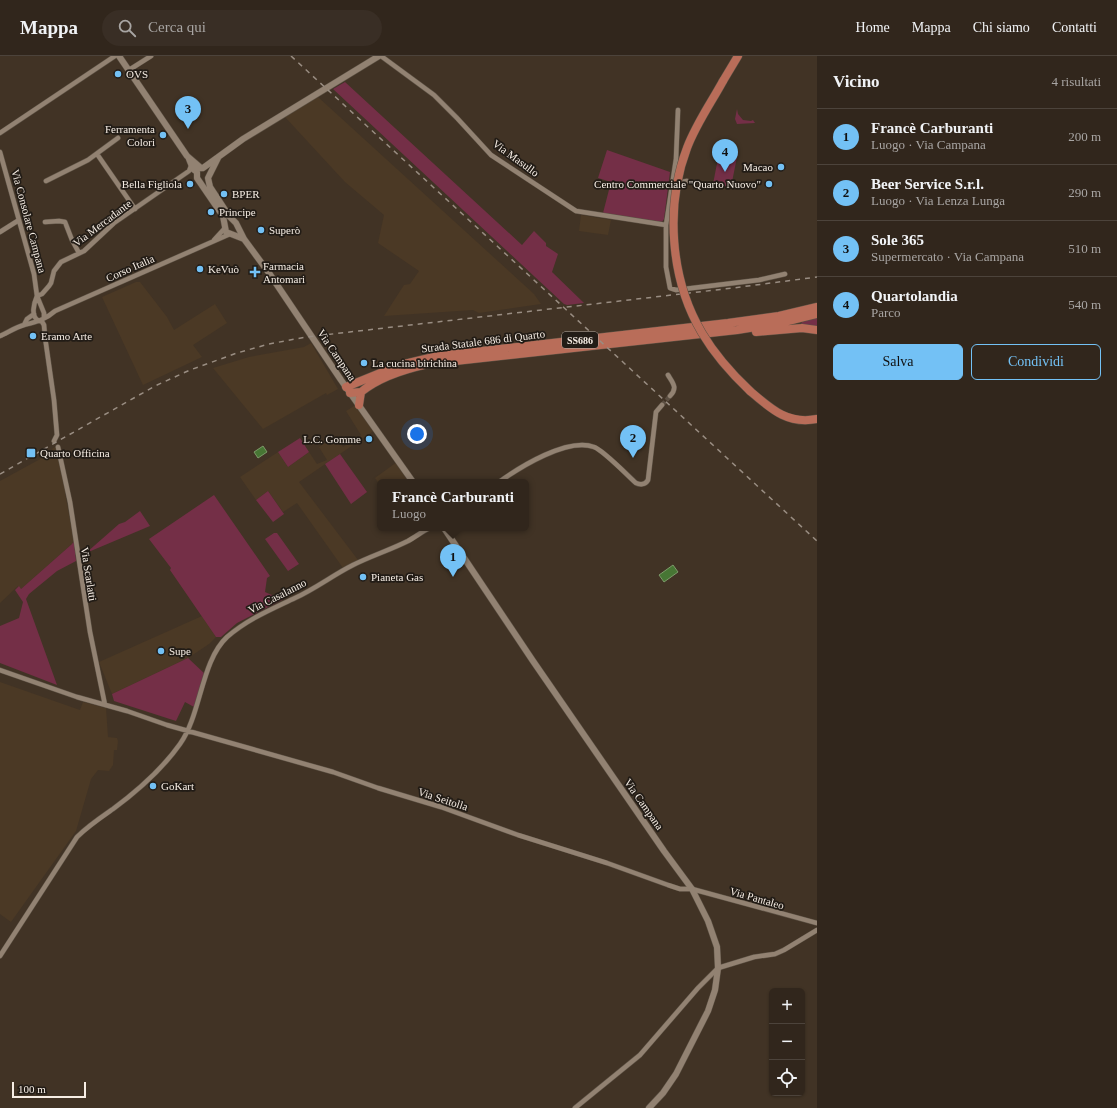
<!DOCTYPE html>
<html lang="it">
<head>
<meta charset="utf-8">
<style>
	:root { --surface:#31261c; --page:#392e25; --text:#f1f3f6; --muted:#a8a5a3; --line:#4c433b; --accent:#73c1f5 }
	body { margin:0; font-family:"Times New Roman",serif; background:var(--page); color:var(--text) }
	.controls { position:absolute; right:12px; bottom:12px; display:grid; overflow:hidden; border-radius:6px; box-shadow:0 1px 3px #0004 }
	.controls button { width:36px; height:36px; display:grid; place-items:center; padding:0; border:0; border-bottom:1px solid var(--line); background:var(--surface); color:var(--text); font:20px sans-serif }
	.scale { position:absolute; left:12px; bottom:10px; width:74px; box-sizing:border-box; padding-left:4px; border:2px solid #f6ede4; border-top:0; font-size:11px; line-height:14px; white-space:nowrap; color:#f6ede4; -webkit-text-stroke:3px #221c16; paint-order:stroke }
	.you { position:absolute; left:417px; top:378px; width:14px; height:14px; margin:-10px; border:3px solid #fff; border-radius:50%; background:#1a73e8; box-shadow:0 0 0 6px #1a73e833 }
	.badge { display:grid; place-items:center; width:26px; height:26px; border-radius:50%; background:var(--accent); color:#111; font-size:13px; font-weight:700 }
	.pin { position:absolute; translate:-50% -33px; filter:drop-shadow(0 1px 2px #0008) }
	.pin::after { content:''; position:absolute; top:21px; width:14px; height:12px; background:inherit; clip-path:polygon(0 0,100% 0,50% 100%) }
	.popup { position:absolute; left:377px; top:423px; width:152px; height:52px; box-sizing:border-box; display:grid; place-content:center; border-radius:6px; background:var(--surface); filter:drop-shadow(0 1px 3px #0005); font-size:13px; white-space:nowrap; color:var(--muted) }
	.popup b { font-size:15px; color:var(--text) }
	.popup::after { content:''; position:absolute; left:50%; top:100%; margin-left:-8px; border:8px solid transparent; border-top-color:var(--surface) }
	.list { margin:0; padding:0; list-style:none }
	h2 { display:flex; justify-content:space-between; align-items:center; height:52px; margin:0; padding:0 16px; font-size:17px }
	h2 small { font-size:13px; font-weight:400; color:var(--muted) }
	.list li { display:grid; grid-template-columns:26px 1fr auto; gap:12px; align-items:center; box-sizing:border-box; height:56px; padding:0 16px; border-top:1px solid var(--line) }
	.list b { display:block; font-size:15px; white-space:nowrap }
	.list p { margin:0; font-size:13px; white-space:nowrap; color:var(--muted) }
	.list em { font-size:13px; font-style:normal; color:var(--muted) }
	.actions { display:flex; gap:8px; padding:12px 16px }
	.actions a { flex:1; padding:9px 0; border:1px solid var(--accent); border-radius:6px; text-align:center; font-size:14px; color:var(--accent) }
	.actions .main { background:var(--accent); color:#111 }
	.icon { flex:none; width:22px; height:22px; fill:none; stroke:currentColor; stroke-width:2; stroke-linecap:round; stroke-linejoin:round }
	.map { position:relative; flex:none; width:817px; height:1052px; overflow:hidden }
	header { display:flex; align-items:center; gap:24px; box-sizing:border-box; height:56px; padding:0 20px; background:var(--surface); border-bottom:1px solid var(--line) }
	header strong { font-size:19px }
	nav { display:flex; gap:22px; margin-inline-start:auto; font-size:14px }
	.search { width:280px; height:36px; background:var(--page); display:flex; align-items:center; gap:10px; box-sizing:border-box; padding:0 14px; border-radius:22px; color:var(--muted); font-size:15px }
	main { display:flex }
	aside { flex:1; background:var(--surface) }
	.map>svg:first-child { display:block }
</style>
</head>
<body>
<header>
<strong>Mappa</strong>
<div class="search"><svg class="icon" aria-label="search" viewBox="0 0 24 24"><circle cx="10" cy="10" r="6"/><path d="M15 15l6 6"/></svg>Cerca qui</div>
<nav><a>Home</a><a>Mappa</a><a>Chi siamo</a><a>Contatti</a></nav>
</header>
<main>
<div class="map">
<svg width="817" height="1052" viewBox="0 0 817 1052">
	<rect width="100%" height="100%" fill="#413325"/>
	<!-- built -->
	<path fill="#4b3925" d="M318 41 534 238 541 248 479 257 473 254 384 260 404 229 410 228 419 215 378 187 384 159 345 126 285 61Z
		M581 159 611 164 608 179 579 175Z
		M136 226H140L167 261 174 274 215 248 227 267 193 289 202 301 143 329 102 241Z
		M311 287 338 333 327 339 326 337 263 373 213 312 249 301 304 291Z
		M357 348 375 374 299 426 358 504 343 512 297 447 283 456 268 435 256 444 240 421 278 396 288 411 309 396 317 408 327 404 319 391 336 380 343 391 361 379 346 355Z
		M59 388 67 426 65 437 74 485 72 488 21 533 18 530 0 547V425L53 396 52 393Z
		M397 406 410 424 407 426H380V429L375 422Z
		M202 560 216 581 209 588 188 602 112 638 99 606Z
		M0 626 80 654 83 646 106 652 108 681 117 682 118 685 117 694H114L113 709 109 715 98 714 91 723 76 775 11 866 0 858Z"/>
	<!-- green -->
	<path fill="#742f47" d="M345 26 522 189 534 175 546 187V190L558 198 552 216 584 247 567 249 564 248 333 33Z
		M737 53 738 58 743 64 751 65 753 64 755 67 737 68 735 63Z
		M720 92 738 96 731 131 713 128Z
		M607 94 670 116 664 163 662 166 603 157 611 126 598 122Z
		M817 262V271L801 268 802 266Z
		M300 382 309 396 288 411 278 396Z
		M340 398 367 436 351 448 325 408Z
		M268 435 284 458 273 466 256 444Z
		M214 439 270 520 267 522 265 536 274 540 280 537 283 543 282 544 237 567 221 581H216L170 514 171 512 149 483Z
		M140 455 150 470 86 497 119 468 125 466Z
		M274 477H277L299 508 288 515 265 483Z
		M74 485 76 505 57 515 29 538 26 543 57 629 0 607V570L19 562 23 546 15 534 19 530 21 533 72 488Z
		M188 602 205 618 194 651 185 646 176 665 114 645 112 638Z"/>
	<!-- water -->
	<path fill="#477634" stroke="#7c9a69" d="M263 390 267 396 258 402 254 396Z
		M673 509 678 516 664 526 659 519Z"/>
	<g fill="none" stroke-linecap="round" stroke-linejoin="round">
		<!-- street-tunnel -->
		<path stroke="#5c4f42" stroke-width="4.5" stroke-dasharray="4.5 2" stroke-linecap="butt" d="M662 349 670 340"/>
		<defs>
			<path id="street" d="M381 0 434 39 457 62 491 99 576 155 666 169
				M129 14 151 0
				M678 54 676 103 666 169V211L670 232 676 234 759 224 785 218
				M0 77 115 0
				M0 96 34 218 37 240 44 257V262
				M97 98 135 153
				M46 125 88 104 118 82
				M677 127 687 125
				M45 166 59 165 65 166 72 184 79 197
				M0 176 19 164
				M214 184 225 172
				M37 240 42 238 49 230 51 227 54 215 61 206 84 195 114 167 189 115 191 110
				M37 240C34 247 30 261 39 265
				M41 264 44 269 45 281 54 344 57 379 54 385
				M24 269 27 263 34 258
				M0 280C7 277 16 271 24 269 36 266 45 264 55 255L230 178
				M668 319C673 327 678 332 670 340
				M58 391 70 446 90 576 105 649
				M499 426C520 411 568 381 594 391 603 394 627 419 636 427 640 429 645 429 648 424L656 356 662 349
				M0 614 77 641 127 655 167 669 333 716 378 732 441 751 518 779 607 807 668 829 680 833H692L817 867
				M0 900 77 781C88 770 100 762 113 753 136 736 163 712 180 688 201 659 201 605 227 581 248 563 270 554 295 542 315 533 333 519 353 509 371 500 390 494 408 485 415 481 422 476 429 472
				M575 1052 640 999 698 932 718 912 754 901 775 898 784 894 817 874"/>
			<path id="secondary" d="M119 0 187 100 201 112
				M218 102 208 122 210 131 229 160 236 167 244 183 269 217 341 324 413 426
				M189 103 193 113 197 116V122L223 160 226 176 244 183
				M203 112 243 83 379 0
				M444 472 533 605 664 795 692 833 708 865 717 891 718 912 715 934 708 955 676 1018 663 1037 649 1052"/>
			<path id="highway" d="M723 25 738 0
				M756 276 802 272 817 274
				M346 331 400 309 438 300 728 267 779 260 817 251
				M750 335C771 353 788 369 817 363
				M361 336C379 321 405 313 428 308L737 274 780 267 817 258
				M350 337 361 336
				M359 349 361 336"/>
		</defs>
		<!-- street casing -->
		<use href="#street" stroke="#5d5245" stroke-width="5.5"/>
		<!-- secondary casing -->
		<use href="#secondary" stroke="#5d5245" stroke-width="7"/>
		<!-- highway casing -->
		<use href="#highway" stroke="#5d5245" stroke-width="9"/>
		<!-- street -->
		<use href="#street" stroke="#928272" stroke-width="4.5"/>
		<!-- secondary -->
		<use href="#secondary" stroke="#928272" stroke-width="6"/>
		<!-- highway -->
		<use href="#highway" stroke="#b96d59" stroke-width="8"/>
		<!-- rail -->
		<path stroke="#998d82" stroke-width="1.5" stroke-dasharray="5 5" stroke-linecap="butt" d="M291 0 817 485
			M0 418 155 330 190 314 237 297 269 288 306 281 733 232 817 221"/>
		<defs>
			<path id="highway-bridge" d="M723 25C711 47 696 68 687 92 665 150 670 223 702 277 715 299 732 318 750 335"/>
		</defs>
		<!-- highway-bridge casing -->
		<use href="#highway-bridge" stroke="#5d5245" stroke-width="9" stroke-linecap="butt"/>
		<!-- highway-bridge -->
		<use href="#highway-bridge" stroke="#b96d59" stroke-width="8"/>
	</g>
	<!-- markers -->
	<g fill="#73c1f5" stroke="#221c16" stroke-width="1.5">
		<circle cx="118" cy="18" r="4"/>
		<circle cx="163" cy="79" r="4"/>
		<circle cx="781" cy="111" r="4"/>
		<circle cx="190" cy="128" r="4"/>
		<circle cx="769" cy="128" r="4"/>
		<circle cx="224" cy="138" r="4"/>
		<circle cx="211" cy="156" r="4"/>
		<circle cx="261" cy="174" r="4"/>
		<circle cx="200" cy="213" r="4"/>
		<path d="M253 210h4v4h4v4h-4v4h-4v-4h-4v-4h4z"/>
		<circle cx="33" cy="280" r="4"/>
		<circle cx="364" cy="307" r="4"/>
		<circle cx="369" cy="383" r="4"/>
		<rect x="26" y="392" width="10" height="10" rx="2"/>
		<circle cx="363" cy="521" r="4"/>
		<circle cx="161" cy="595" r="4"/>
		<circle cx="153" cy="730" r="4"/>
	</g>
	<g text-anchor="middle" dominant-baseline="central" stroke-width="3.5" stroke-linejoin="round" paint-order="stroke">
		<!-- shield labels -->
		<rect fill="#221c16" stroke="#b6aea6" stroke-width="1" x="562" y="276" width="36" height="16" rx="3"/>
		<g font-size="10" font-weight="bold" fill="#f6ede4">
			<text x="580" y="284">SS686</text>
		</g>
		<!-- poi labels -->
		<g font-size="11" fill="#f6ede4" stroke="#221c16" text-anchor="start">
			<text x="126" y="18">OVS</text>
			<text x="155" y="73" text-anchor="end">Ferramenta<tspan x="155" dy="13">Colori</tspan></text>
			<text x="773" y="111" text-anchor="end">Macao</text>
			<text x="182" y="128" text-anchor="end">Bella Figliola</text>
			<text x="761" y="128" text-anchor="end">Centro Commerciale "Quarto Nuovo"</text>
			<text x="232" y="138">BPER</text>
			<text x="219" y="156">Principe</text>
			<text x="269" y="174">Superò</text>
			<text x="263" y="210">Farmacia<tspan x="263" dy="13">Antomari</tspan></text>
			<text x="208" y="213">KeVuò</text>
			<text x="41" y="280">Eramo Arte</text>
			<text x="372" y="307">La cucina birichina</text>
			<text x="361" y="383" text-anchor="end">L.C. Gomme</text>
			<text x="40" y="397">Quarto Officina</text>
			<text x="371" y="521">Pianeta Gas</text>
			<text x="169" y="595">Supe</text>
			<text x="161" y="730">GoKart</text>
		</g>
		<!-- street labels -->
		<g font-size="11" fill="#f6ede4" stroke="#221c16">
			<text transform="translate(516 102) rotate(36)">Via Masullo</text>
			<text transform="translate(29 165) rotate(75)">Via Consolare Campana</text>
			<text transform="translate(102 167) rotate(-37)">Via Mercadante</text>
			<text transform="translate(130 212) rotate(-24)">Corso Italia</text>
			<text transform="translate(483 285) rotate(-7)">Strada Statale 686 di Quarto</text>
			<text transform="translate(337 299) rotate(56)">Via Campana</text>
			<text transform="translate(89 518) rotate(81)">Via Scarlatti</text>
			<text transform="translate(277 540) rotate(-27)">Via Casalanno</text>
			<text transform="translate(443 743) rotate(18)">Via Seitolla</text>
			<text transform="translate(644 748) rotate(55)">Via Campana</text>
			<text transform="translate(757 842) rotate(16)">Via Pantaleo</text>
		</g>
	</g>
</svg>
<div class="controls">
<button>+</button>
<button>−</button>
<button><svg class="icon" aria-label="locate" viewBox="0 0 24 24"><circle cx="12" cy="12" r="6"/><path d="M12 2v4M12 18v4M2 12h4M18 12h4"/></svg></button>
</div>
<div class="scale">100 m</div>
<div class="you"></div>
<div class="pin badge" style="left:453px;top:521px">1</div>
<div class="popup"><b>Francè Carburanti</b>Luogo</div>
<div class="pin badge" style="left:633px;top:402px">2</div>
<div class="pin badge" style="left:188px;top:73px">3</div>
<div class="pin badge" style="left:725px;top:116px">4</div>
</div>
<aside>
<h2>Vicino<small>4 risultati</small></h2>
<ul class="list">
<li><span class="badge">1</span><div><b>Francè Carburanti</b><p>Luogo · Via Campana</p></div><em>200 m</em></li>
<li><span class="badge">2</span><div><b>Beer Service S.r.l.</b><p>Luogo · Via Lenza Lunga</p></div><em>290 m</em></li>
<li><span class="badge">3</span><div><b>Sole 365</b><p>Supermercato · Via Campana</p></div><em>510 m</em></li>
<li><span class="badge">4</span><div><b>Quartolandia</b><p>Parco</p></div><em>540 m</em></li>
</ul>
<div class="actions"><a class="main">Salva</a><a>Condividi</a></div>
</aside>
</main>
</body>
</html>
